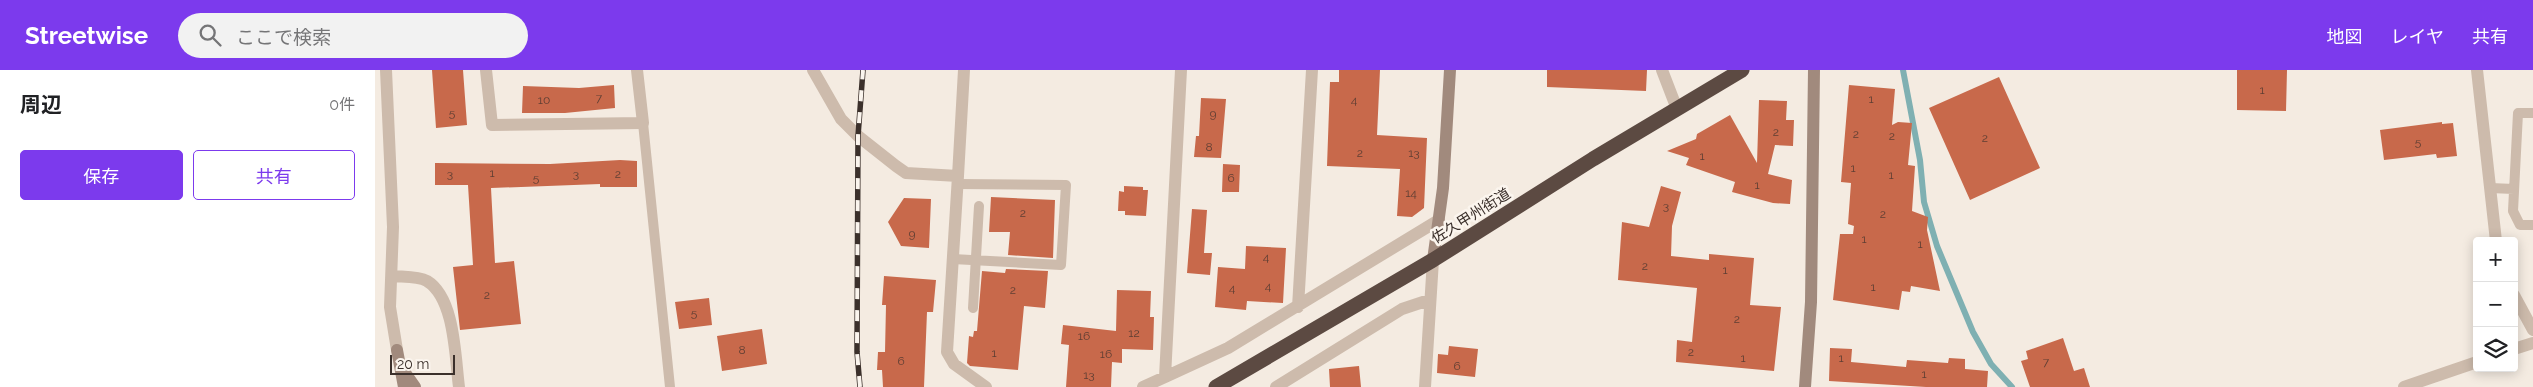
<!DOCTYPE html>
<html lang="ja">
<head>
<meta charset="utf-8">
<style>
	:root { --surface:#fff; --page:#f2f2f2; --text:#202124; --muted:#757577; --line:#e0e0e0; --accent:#7c3aed }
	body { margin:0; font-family:Raleway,"Noto Sans JP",sans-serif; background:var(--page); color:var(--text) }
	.controls { position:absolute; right:15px; bottom:15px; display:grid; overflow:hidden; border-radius:5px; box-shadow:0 2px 12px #0003 }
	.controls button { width:45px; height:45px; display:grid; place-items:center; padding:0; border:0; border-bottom:1px solid var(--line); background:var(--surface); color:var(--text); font:25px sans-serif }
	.scale { position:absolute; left:15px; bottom:12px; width:65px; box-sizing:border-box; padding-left:5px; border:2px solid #3b302b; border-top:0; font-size:14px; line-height:18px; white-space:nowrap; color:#3b302b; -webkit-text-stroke:4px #fbf5ee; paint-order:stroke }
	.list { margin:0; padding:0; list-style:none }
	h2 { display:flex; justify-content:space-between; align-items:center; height:65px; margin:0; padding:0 20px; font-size:21px }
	h2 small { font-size:16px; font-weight:400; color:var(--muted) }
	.actions { display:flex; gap:10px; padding:15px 20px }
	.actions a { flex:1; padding:11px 0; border:1px solid var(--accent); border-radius:5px; text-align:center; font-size:18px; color:var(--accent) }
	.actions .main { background:var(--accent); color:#fff }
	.icon { flex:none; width:28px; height:28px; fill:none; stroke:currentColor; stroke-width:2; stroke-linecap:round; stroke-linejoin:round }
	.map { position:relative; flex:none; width:2158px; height:317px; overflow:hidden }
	header { display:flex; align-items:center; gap:30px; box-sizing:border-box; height:70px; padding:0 25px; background:var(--accent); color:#fff }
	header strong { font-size:24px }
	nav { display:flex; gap:28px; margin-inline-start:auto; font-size:18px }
	.search { width:350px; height:45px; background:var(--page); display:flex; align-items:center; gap:12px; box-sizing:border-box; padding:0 18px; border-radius:28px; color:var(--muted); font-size:19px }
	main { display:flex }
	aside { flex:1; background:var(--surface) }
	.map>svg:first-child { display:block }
</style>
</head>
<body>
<header>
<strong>Streetwise</strong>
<div class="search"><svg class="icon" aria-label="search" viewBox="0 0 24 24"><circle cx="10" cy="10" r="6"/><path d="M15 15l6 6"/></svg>ここで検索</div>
<nav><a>地図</a><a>レイヤ</a><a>共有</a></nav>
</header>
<main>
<aside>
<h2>周辺<small>0件</small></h2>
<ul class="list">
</ul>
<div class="actions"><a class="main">保存</a><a>共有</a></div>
</aside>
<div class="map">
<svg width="2158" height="317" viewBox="0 0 2158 317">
	<rect width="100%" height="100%" fill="#f4ebe1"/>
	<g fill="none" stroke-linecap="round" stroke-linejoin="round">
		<!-- stream -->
		<path stroke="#7fb0b2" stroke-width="6" d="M1528 0 1545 90 1549 132 1562 176 1598 262 1616 294 1637 317"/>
	</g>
	<!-- building -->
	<path fill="#c8694b" d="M57 0H88L92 55 61 58Z
		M964 0H1005L1002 65 1052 68 1049 138 1037 147 1022 146 1025 99 952 96 955 12H964Z
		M1172 0H1272L1271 21 1172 17Z
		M1862 0H1912L1911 41 1862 40Z
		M1624 7 1665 98 1595 130 1554 38Z
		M239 15 240 38 190 43H147L148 16 204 18Z
		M1474 15 1520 19 1517 55 1523 52 1537 53 1533 95 1540 96 1537 141 1553 147 1552 160 1565 221 1536 216 1535 222 1527 221 1524 240 1458 230 1465 164H1478L1479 156 1473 154 1476 113 1466 112Z
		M826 28 851 29 846 88 819 87 821 66H824Z
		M1384 30 1412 31 1411 50H1419L1418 76 1400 75 1393 104 1417 110 1415 134 1398 133 1357 122 1360 112 1311 95 1314 88 1292 81 1321 69 1322 64 1355 45 1382 93Z
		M2067 52V54L2078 53 2082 86 2062 88 2061 84 2009 90 2005 60Z
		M245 90 262 91V117H225V114L116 118 120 193 139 191 146 254 85 260 78 197 98 195 93 115H60V93L175 94Z
		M848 94 865 95 864 122H847Z
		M749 116 768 117V120H773L771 146 750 145V141H743L744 121 749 122Z
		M1286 116 1306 122 1297 156 1296 186 1334 190V184L1379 188 1375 235 1406 237 1399 301 1301 292 1302 270 1317 272 1322 218 1243 210 1247 152 1274 157Z
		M616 127 680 130 678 188 633 185 635 162H614Z
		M529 128 556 129 554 178 526 176 513 152Z
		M817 139 832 140 829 183H837L835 205 812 203Z
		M871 176 911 178 908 233 872 231 871 240 840 237 843 197 870 199Z
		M631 199 673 201 670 238 649 236 643 300 595 296 592 293 594 266 598 267 599 261H602L607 201 630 203Z
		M509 206 561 210 558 242H552L549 317H508L507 300H502L503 282H510L511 235H507Z
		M742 220 776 221 775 247H779L778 280 747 279V293L737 292 736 317H691L694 275 686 274 688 255 741 261Z
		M334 228 337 255 304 259 300 232Z
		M387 259 392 294 347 301 342 266Z
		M1688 268 1699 301 1709 298 1715 317H1655L1646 291 1653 289 1651 281Z
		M1074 276 1103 279 1100 307 1062 303 1063 284 1073 285Z
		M1455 278 1477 279 1476 292 1531 297 1532 290 1573 293 1574 288 1590 289V299L1613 301 1612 317H1551L1454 311Z
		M984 296 986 317H955L954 299Z"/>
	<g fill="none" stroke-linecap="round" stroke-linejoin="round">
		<!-- lane -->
		<path stroke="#cdbbac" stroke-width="10" d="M2158 43H2143L2138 141 2145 155H2158
			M268 53 295 317
			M2115 118 2139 119
			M578 189 686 195 691 115 583 114
			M598 238 604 136"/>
		<!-- street -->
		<path stroke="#cdbbac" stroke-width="12" d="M11 0 18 157 15 237 22 280
			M111 0 117 55 268 53 262 0
			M438 0 466 49 483 66 521 96 531 103 583 106 572 282 579 294 611 317
			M1287 0 1302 39
			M2102 0 2121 171
			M583 106 589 0
			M18 206C28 207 43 206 52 211 80 228 80 287 84 317
			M2139 225 2158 260
			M923 237 937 0
			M2139 279 2158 273
			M790 307 853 278 1064 150
			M768 317 790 307 806 0
			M901 317 1027 239 1054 230
			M1050 317 1058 190
			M2029 317 2102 292"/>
		<!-- secondary -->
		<path stroke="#a18a7d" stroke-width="12" d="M1058 190 1068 118 1075 0
			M22 280 29 317
			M26 297 40 317
			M1430 317 1436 232 1439 0"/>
		<!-- highway -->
		<path stroke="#5c4a42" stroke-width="15" d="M841 317 1058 190 1218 89 1367 0"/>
		<defs>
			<path id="rail" d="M485 317 482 282 483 66 488 0"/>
		</defs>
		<!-- rail casing -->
		<use href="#rail" stroke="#3b302b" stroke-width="5.5"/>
		<!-- rail -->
		<use href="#rail" stroke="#fbf5ee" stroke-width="4" stroke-dasharray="11" stroke-linecap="butt"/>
	</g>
	<g text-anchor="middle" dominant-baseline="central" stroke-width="5" stroke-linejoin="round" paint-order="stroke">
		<!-- number labels -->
		<g font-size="12" fill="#5e3e33">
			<text x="1887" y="20">1</text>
			<text x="224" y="28">7</text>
			<text x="1496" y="29">1</text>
			<text x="169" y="30">10</text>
			<text x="979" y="30">4</text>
			<text x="77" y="43">5</text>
			<text x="838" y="44">9</text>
			<text x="1401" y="62">2</text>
			<text x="1481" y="64">2</text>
			<text x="1517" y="66">2</text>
			<text x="1610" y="68">2</text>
			<text x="2043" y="72">5</text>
			<text x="834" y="77">8</text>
			<text x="985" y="83">2</text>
			<text x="1039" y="83">13</text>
			<text x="1327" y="86">1</text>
			<text x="1478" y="98">1</text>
			<text x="117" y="103">1</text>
			<text x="75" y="104">3</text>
			<text x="201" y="104">3</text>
			<text x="243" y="104">2</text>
			<text x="1516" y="105">1</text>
			<text x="161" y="108">5</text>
			<text x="856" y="108">6</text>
			<text x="1382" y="115">1</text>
			<text x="1036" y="123">14</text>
			<text x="1291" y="136">3</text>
			<text x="648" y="143">2</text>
			<text x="1508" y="144">2</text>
			<text x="537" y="164">9</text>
			<text x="1489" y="169">1</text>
			<text x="1545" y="174">1</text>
			<text x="891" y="187">4</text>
			<text x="1270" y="196">2</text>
			<text x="1350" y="200">1</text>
			<text x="893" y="216">4</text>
			<text x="1498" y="217">1</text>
			<text x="857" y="218">4</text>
			<text x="638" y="220">2</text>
			<text x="112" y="225">2</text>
			<text x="319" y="243">5</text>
			<text x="1362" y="249">2</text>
			<text x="759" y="263">12</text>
			<text x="709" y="266">16</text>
			<text x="367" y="280">8</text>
			<text x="1316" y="282">2</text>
			<text x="619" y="283">1</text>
			<text x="731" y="284">16</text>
			<text x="1368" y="288">1</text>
			<text x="1466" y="288">1</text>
			<text x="526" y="291">6</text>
			<text x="1671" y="292">7</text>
			<text x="1082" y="296">6</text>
			<text x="1549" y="304">1</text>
			<text x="714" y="305">13</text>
		</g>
		<!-- street labels -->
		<g font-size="15" fill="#3b302b" stroke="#fbf5ee">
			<text transform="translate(1096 146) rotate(-32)">佐久甲州街道</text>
		</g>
	</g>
</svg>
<div class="controls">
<button>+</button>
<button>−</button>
<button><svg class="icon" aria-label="layers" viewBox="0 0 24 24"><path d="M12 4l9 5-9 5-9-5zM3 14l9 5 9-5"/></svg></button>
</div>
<div class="scale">20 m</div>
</div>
</main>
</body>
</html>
